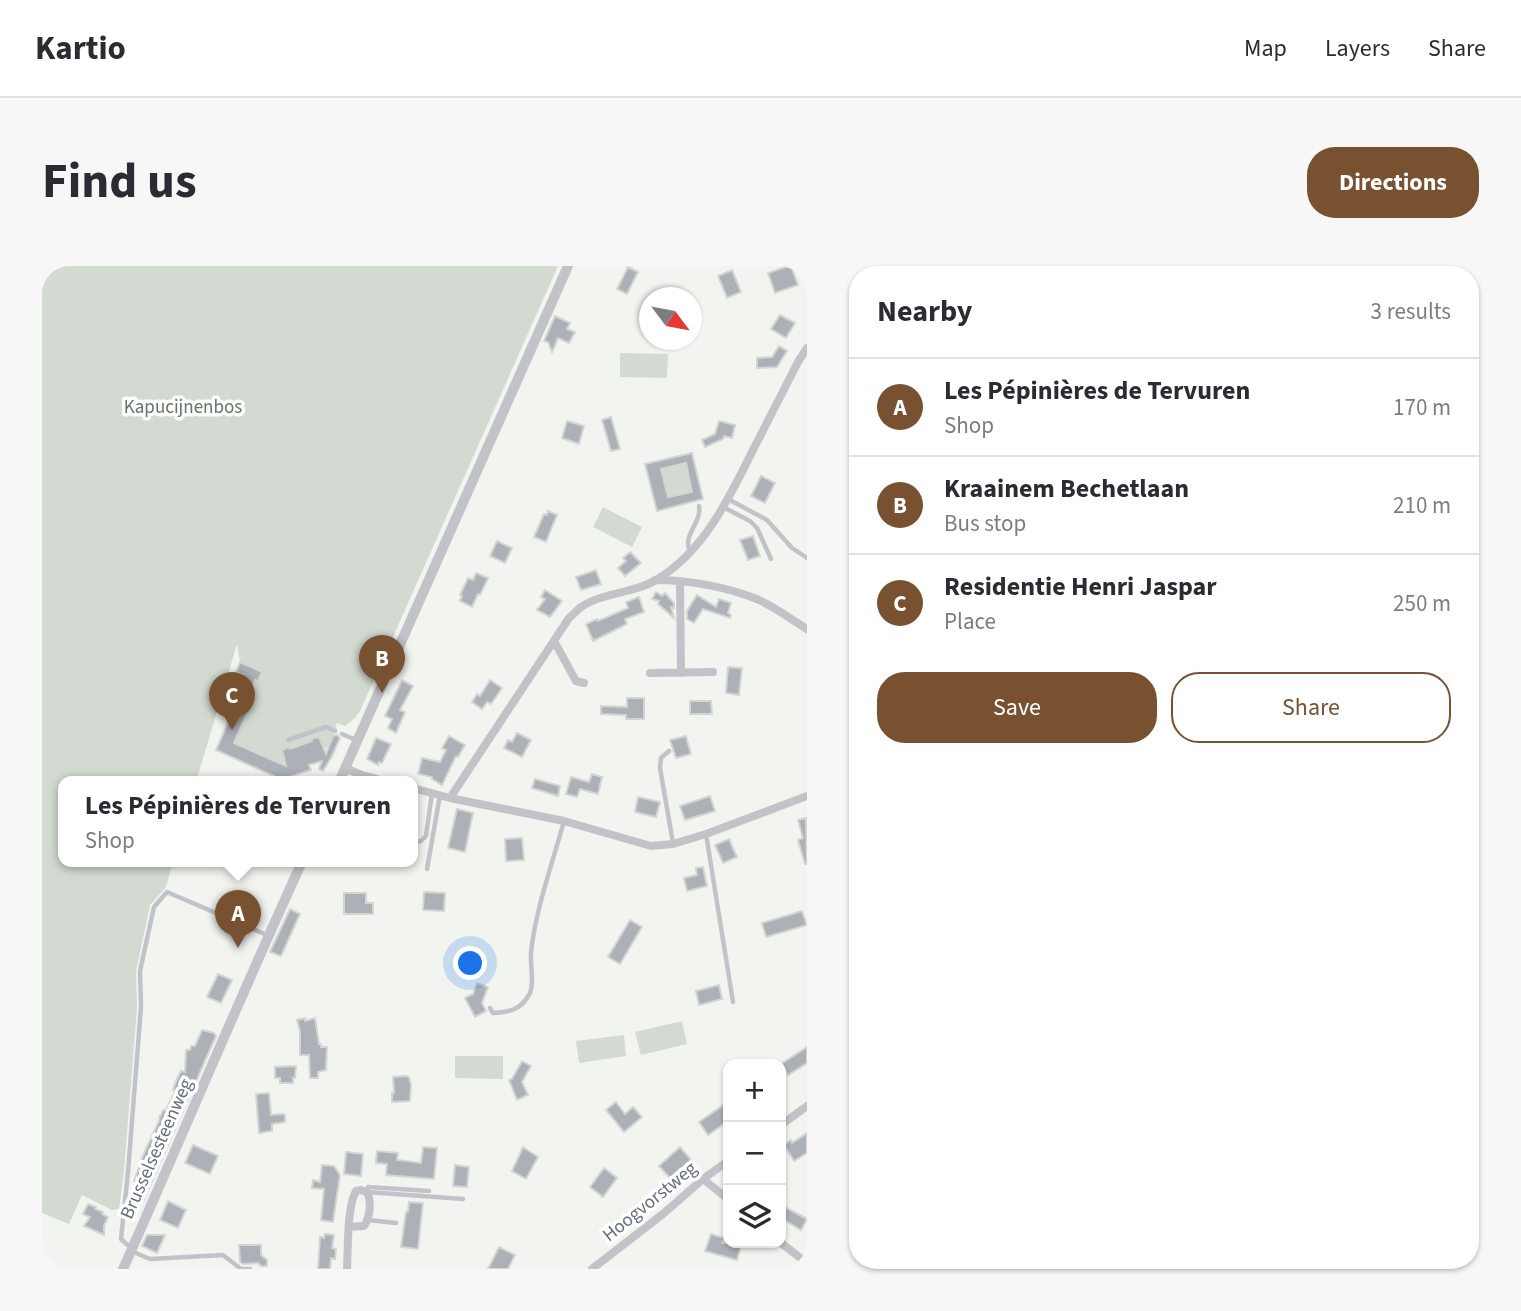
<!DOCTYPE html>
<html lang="en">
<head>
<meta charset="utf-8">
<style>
	:root { --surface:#fff; --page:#f7f7f7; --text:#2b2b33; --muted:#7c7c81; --line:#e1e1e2; --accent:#785230 }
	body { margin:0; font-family:"Source Sans 3",sans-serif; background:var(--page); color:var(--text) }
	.controls { position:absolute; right:21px; bottom:21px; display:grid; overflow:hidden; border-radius:14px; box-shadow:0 2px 5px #0004 }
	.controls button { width:63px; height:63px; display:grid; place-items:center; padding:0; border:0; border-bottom:2px solid var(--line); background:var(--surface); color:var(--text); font:35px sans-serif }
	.compass { position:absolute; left:597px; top:21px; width:63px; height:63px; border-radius:50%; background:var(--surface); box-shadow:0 2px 5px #0004; rotate:122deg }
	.you { position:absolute; left:429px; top:698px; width:24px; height:24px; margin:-18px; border:5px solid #fff; border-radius:50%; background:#1a73e8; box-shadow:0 0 0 10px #1a73e833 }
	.badge { display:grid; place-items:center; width:46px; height:46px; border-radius:50%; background:var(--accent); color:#fff; font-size:23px; font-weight:700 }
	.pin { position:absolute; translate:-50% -58px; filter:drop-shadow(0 2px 4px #0008) }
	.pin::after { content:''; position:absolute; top:37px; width:24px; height:21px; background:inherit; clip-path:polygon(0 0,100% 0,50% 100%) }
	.popup { position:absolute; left:16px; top:510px; width:360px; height:91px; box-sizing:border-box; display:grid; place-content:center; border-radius:14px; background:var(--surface); filter:drop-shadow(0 2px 5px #0005); font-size:23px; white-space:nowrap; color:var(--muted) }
	.popup b { font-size:26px; color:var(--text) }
	.popup::after { content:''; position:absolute; left:50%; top:100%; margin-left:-14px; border:14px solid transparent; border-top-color:var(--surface) }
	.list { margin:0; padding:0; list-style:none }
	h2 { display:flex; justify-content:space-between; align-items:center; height:91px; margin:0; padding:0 28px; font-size:30px }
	h2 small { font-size:23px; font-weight:400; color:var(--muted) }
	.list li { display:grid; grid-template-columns:46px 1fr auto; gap:21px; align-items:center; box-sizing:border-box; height:98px; padding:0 28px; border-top:2px solid var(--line) }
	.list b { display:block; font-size:26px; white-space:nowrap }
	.list p { margin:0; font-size:23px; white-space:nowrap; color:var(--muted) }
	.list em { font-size:23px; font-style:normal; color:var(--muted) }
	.actions { display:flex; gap:14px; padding:21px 28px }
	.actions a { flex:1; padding:16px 0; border:2px solid var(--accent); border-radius:28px; text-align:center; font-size:24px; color:var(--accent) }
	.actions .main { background:var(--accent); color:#fff }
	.icon { flex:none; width:38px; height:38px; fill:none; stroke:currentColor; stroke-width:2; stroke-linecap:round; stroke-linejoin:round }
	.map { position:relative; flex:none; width:765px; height:1003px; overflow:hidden; border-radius:28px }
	header { display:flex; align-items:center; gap:42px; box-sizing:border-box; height:98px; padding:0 35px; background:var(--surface); border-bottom:2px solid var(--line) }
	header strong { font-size:33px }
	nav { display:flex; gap:38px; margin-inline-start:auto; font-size:24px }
	.intro { display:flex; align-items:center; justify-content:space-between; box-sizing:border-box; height:168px; padding:0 42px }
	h1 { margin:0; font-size:49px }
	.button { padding:18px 32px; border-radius:28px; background:var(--accent); color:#fff; font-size:24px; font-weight:700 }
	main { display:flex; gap:42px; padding:0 42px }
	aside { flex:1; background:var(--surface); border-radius:28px; box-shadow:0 2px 5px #0004 }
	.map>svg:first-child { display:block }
</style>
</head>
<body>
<header>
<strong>Kartio</strong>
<nav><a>Map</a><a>Layers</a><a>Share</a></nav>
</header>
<div class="intro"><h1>Find us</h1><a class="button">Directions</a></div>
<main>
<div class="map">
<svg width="765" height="1003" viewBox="0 0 765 1003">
	<rect width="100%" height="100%" fill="#f2f4f0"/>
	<!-- green -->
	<path fill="#d2dad1" d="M0 0H516L318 445 313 452 303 460 295 457 293 461 295 462 286 481 282 483 277 471 270 473V475L248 483 247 481 240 484 243 496 236 499 232 495 192 477 207 443 202 441 213 414 216 415 220 406 198 396 195 378 154 516H21V596H131L124 621 108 639 94 705 95 741 82 905 77 943 70 944 40 929 27 958 0 947Z
		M578 87 626 88 625 112 578 111Z
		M644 197 650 226 626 231 619 203Z
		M561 241 600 261 590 281 551 261Z
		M640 755 645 778 599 789 593 766Z
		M582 769 584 790 537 797 534 775Z
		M413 790H461V813L413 812Z"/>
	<!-- building -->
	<path fill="#acb0b7" stroke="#d4d5d3" stroke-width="2" fill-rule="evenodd" d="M746 0H749L756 19 733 27 726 7Z
		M586 1 596 6 585 28 575 23Z
		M690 4 699 26 685 32 676 10Z
		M738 49 753 57 744 72 729 63Z
		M513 50 528 57 525 63 533 66 527 77 516 72 510 86 506 76 502 75Z
		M737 80 745 85 735 101 715 102V92L730 91Z
		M569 151 578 183 569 185 560 154Z
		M525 155 542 160 537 178 520 172Z
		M677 155 693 159 690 172 682 170 681 173 663 181 660 174 673 168Z
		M650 187 661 233 615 245 603 198ZM644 197 650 226 626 231 619 203Z
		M719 210 733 217 723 237 709 230Z
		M506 245 515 249 504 276 492 271 502 248 505 249Z
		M711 270 718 290 706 294 698 274Z
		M455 275 470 282 463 297 448 290Z
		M588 286 599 297 583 310 576 302 584 295 581 292Z
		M554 304 559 318 539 324 534 311Z
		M434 307 446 312 438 329 436 328 430 341 418 335 420 330 418 329 426 312 431 314Z
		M503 324 520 335 508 351 495 344 503 333 499 331Z
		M614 326 620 330 623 327 632 337V342L629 341 632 352 616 338 617 335 610 333Z
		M655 329 674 341 677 333 689 337 686 347 689 349 688 352 661 343 652 357 645 353V345Z
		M597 331 602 346 583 353 585 358 551 375 544 358 555 353 556 355 586 342 584 336Z
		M198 396 220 406 216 415 213 414 202 441 207 443 192 477 244 500 240 484 247 481 248 483 270 475 269 473 277 471 284 488 291 470 295 469 298 472 290 490 281 505 277 503 280 495 267 499 269 504 232 516 234 511 174 484 190 447 186 446 201 409 194 406Z
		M686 401 700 402 697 429 684 427Z
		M360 414 371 420 358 444 363 446 354 467 346 462 350 453 343 450Z
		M448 414 460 422 449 438 445 436 440 443 430 436 435 428 438 430Z
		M585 432H602V453H584V449L559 448V440L585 441Z
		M648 435H669L670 448H648Z
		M475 467 489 474 480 491 462 482 466 474 470 476Z
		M407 470 423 479 416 491 414 490 400 519 390 513V511L376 508 380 492 398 496 404 484 400 482Z
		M644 470 649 488 634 492 628 474Z
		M334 472 349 478 340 497 337 496 336 499 325 493Z
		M550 508 560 511 556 528 538 523 535 531 524 528 529 511 547 516Z
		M493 513 518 520 516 530 490 522Z
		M668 530 673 545 643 554 638 540Z
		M596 531 618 536 614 551 593 546Z
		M415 543 431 547 423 586 406 582Z
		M764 552 765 598H763L756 574 761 572 756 554Z
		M480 572 482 594 464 595 463 573Z
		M687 573 695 591 681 597 673 579Z
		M661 601 665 620 645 625 642 612 655 609 654 602Z
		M382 626 403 627 402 645 381 644Z
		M302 627H324V637H331V648H302Z
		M248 643 258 648 239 690 228 686Z
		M760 645 765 659 724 671 720 657Z
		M588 654 600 661 578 698 566 691Z
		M176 708 190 714 179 737 165 731Z
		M435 717 446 721 440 737 444 745 433 751 423 732 431 728Z
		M677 719 680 733 657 739 654 725Z
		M263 752V755L273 752 277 778H279V781H285L284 804 276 806V812H268L267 789H258V765L255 754Z
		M160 764 172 767 174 770 101 936 96 934 95 937 89 934 90 932H88L95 917 92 915 98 899 97 898 117 855 118 849H119L121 844H124L133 825 131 824 134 815 139 805 143 806 144 784H148L149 780H153Z
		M765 781V797L746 809 739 798Z
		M480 795 489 800 480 816 486 829 475 834 467 814 470 813Z
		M254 800 253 812H251V817H238V812H233V801Z
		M364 810 367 811 369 819 368 835 350 836V827H352L351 811Z
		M227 827 229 849 240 848 243 849V856L230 858V865L217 867 214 828Z
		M574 836 583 848 591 841 600 851 582 866 564 844Z
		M683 838 686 843V855L666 869 657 856Z
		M765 867V887L752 895 742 879 749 874 750 877Z
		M151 879 176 890 168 908 143 897Z
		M381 881 395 882 392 913 344 909 345 898 334 897 335 885 356 887 355 894 379 897Z
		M481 881 496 891 484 913 470 905Z
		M638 881 649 894 628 912 617 900Z
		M304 886 321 888 319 910 302 908Z
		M280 899 292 900 298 909 291 956 279 954 282 923 270 922 271 914 278 916Z
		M413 899 427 901 425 921 411 920Z
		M562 902 575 912 561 931 548 921Z
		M126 935 144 944 136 962 118 954Z
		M367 936 381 937 376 983 359 981 364 946H366Z
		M46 938 54 941 53 943 61 946 60 948 66 951 62 960V969L42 960 48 951 41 948Z
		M739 939 765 953 759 964 739 952Z
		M283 968 292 969 290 982 294 983 293 993 289 992 288 1003H276L278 971 282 972Z
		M669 968 682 972 680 977H700L695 994 663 985Z
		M105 969H123L115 987 100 980Z
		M197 979H219V989L225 994V1000H219L216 997 201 998 198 996Z
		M457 981 473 989 466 1003H446Z"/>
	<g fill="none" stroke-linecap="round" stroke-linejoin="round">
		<!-- service -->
		<path stroke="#c2c3c8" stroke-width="4.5" d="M686 233 725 254 750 282 765 292
			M681 241 708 255 715 262 729 293
			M648 285C640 269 660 257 657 240
			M300 468 314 474
			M246 474 284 461 293 465
			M627 485 619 492 618 502 631 577
			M664 568 691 736
			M372 576 379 575 384 570 390 527
			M385 603 398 529
			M448 742 451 747C468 746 478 744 487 729 493 718 488 699 489 686 494 642 510 599 522 555
			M325 925 326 921 387 925
			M325 926 421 933
			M326 954 354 957
			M89 982 79 973 86 906 99 741 98 705 112 641 125 626 225 669
			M89 985 108 993 181 989 199 1003H208"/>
		<!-- minor -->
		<path stroke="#c2c3c8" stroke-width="8" d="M763 0 765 5
			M613 314C647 314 686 321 717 334 734 342 749 353 765 363
			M638 316 639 407
			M512 375 534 415 542 417
			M608 407 671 406
			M303 502 320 509 346 516
			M371 522 408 532 522 555 609 580 631 578 664 568 765 530
			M408 532 527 352C531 349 535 344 539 341 561 326 591 328 614 314 663 285 688 230 712 182 727 153 741 125 756 96L765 82
			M739 859 765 840
			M661 913 686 933
			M739 977 765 997
			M305 1003C306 984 305 940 314 925L319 924 325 926C330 936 328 951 322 960L307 961
			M550 1003 621 948 661 913 686 895"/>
		<!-- tertiary -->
		<path stroke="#c2c3c8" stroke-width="10" d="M297 516 526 0
			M81 1003C141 868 198 731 260 596"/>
	</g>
	<g text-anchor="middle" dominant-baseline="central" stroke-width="7" stroke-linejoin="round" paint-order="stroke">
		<!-- park labels -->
		<g font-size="19" fill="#637664" stroke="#fff">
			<text x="141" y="141">Kapucijnenbos</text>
		</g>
		<!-- street labels -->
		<g font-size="19" fill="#646c7f" stroke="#fff">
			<text transform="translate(115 883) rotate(-66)">Brusselsesteenweg</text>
			<text transform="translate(608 936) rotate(-39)">Hoogvorstweg</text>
		</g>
	</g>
</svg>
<div class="controls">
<button>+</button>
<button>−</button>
<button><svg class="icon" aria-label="layers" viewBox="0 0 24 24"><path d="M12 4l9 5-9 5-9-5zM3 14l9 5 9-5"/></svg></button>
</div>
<svg class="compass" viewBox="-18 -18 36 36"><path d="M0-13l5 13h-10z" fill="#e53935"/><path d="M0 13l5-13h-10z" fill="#7c7c81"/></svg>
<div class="you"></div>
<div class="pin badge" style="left:196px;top:682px">A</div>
<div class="popup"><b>Les Pépinières de Tervuren</b>Shop</div>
<div class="pin badge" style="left:340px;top:427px">B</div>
<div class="pin badge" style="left:190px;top:464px">C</div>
</div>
<aside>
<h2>Nearby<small>3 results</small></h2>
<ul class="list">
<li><span class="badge">A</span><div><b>Les Pépinières de Tervuren</b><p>Shop</p></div><em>170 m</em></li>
<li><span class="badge">B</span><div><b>Kraainem Bechetlaan</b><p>Bus stop</p></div><em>210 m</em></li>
<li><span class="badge">C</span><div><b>Residentie Henri Jaspar</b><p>Place</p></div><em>250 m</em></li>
</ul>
<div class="actions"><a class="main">Save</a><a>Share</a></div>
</aside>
</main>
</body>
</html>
